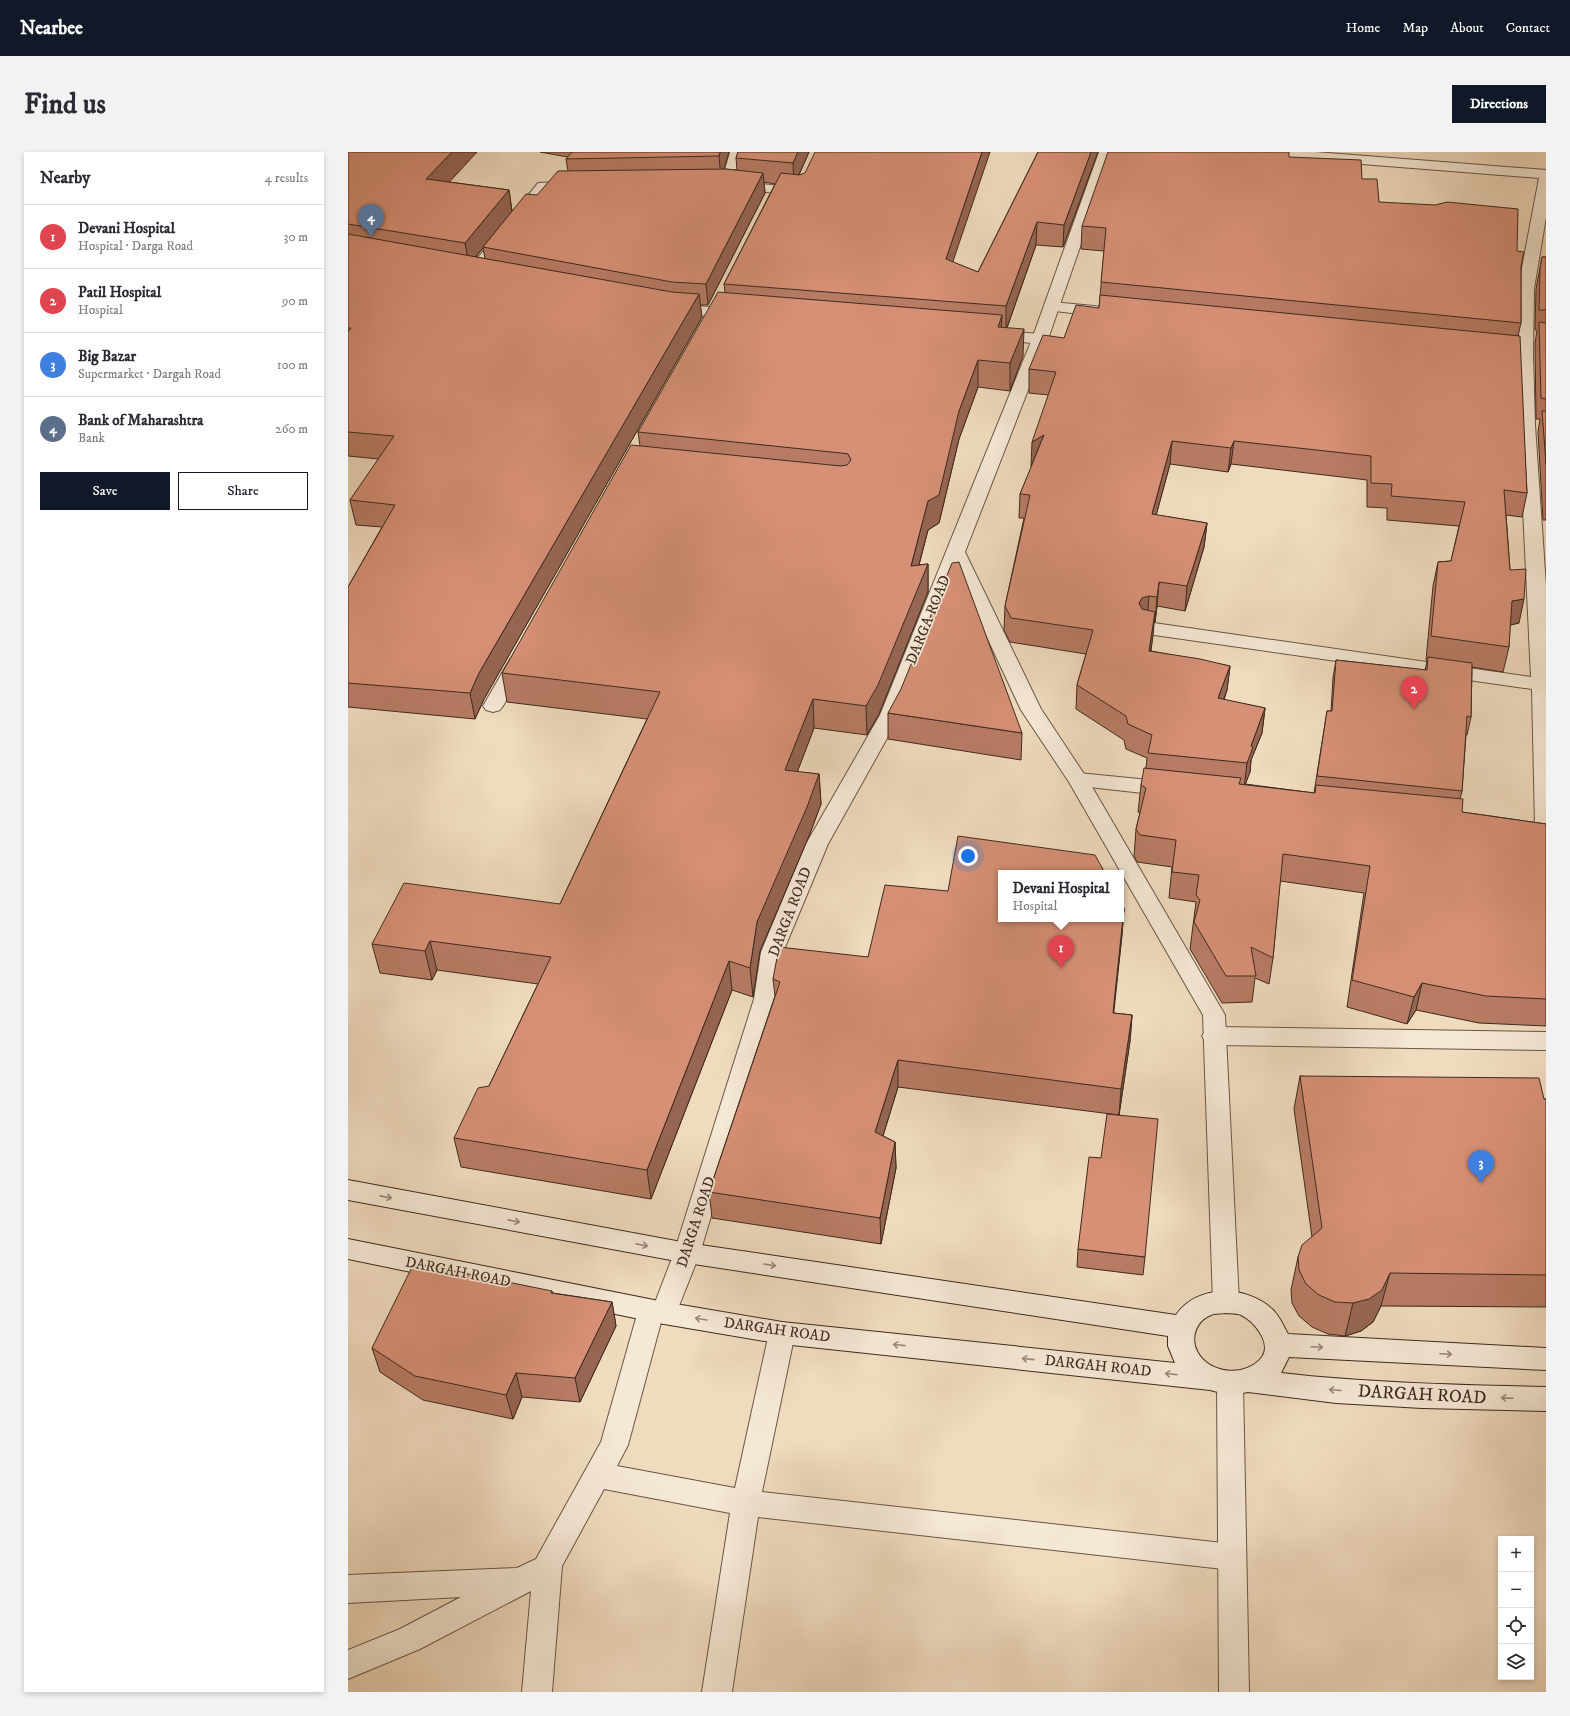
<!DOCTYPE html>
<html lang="en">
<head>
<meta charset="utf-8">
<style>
	:root { --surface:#fff; --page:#f2f2f3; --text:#2b2b33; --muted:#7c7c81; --line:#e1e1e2; --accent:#111827 }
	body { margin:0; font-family:"IM FELL DW Pica",serif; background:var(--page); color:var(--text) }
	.controls { position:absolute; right:12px; bottom:12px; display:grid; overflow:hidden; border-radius:0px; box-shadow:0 2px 6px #0003 }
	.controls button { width:36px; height:36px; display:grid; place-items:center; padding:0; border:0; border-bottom:1px solid var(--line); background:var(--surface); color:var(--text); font:20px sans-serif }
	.you { position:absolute; left:620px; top:704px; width:14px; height:14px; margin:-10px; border:3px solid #fff; border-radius:50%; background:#1a73e8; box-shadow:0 0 0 6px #1a73e833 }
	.badge { display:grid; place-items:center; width:26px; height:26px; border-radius:50%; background:var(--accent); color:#fff; font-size:13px; font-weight:700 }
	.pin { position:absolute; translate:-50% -33px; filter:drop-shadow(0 1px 2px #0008) }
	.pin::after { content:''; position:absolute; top:21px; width:14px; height:12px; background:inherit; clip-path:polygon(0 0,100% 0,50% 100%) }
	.popup { position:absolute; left:650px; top:718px; width:126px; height:52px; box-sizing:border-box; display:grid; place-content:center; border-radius:0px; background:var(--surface); filter:drop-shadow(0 1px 3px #0005); font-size:13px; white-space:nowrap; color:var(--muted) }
	.popup b { font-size:15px; color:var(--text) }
	.popup::after { content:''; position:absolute; left:50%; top:100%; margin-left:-8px; border:8px solid transparent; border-top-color:var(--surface) }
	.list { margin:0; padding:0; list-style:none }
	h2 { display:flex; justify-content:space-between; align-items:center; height:52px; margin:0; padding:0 16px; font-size:17px }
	h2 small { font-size:13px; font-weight:400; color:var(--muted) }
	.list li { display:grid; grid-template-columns:26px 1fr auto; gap:12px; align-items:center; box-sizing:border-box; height:64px; padding:0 16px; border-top:1px solid var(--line) }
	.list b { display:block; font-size:15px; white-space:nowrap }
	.list p { margin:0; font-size:13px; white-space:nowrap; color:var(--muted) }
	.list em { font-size:13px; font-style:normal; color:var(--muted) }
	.actions { display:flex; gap:8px; padding:12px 16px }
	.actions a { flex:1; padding:9px 0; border:1px solid var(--accent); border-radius:0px; text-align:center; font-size:14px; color:var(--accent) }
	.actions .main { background:var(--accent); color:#fff }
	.icon { flex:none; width:22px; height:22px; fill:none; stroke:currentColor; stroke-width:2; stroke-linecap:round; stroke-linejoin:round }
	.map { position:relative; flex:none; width:1198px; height:1540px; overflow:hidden; border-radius:0px }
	header { display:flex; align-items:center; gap:24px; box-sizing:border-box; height:56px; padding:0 20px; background:var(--accent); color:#fff }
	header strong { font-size:19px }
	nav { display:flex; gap:22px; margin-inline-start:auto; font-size:14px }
	.intro { display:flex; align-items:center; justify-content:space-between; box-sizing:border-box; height:96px; padding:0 24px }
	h1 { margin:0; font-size:28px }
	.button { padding:10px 18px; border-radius:0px; background:var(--accent); color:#fff; font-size:14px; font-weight:700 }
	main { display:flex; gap:24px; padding:0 24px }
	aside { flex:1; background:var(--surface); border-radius:0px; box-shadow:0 2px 6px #0003 }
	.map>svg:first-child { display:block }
</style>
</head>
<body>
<header>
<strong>Nearbee</strong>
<nav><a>Home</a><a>Map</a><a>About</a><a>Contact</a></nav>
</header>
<div class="intro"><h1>Find us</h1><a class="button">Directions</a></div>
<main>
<aside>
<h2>Nearby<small>4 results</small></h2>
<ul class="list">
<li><span class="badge" style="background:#e0444e">1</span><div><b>Devani Hospital</b><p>Hospital · Darga Road</p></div><em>30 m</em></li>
<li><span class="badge" style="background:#e0444e">2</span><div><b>Patil Hospital</b><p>Hospital</p></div><em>90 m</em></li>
<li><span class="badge" style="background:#3f7fe0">3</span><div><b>Big Bazar</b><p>Supermarket · Dargah Road</p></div><em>100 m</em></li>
<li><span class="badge" style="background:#5c6f8a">4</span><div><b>Bank of Maharashtra</b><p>Bank</p></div><em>260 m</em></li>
</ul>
<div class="actions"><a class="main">Save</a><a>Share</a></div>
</aside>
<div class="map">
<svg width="1198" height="1540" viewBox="0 0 1198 1540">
	<rect width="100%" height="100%" fill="#f0dbbe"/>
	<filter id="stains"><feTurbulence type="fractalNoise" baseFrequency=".005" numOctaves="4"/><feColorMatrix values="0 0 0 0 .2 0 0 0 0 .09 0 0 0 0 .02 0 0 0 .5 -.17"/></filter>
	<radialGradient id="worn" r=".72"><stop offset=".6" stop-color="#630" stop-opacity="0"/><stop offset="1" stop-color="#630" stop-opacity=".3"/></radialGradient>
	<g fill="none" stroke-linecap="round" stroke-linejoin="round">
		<defs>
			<path id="minor" d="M382 0H396L388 29 433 34 435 37 433 40 428 41 375 35 373 32Z
				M906 0H967L1198 18V65L1186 137 1185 202 1187 273 1198 434V681L1190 679 1187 674 1184 537 799 482 792 480 790 476 792 472 799 470 1183 525 1171 273 1169 202 1170 137 1191 26 913 4 908 3Z
				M227 29 232 30 234 33 232 36 199 38 131 123 126 125 121 123 118 120 121 117 190 31Z
				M704 150 756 155 761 157 764 160 761 163 756 165 699 158 696 155 699 152Z
				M323 152 388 157 394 159 396 162 394 165 388 167 318 160 315 157 318 154Z
				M646 178 692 182 698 184 700 187 698 190 692 192 640 186 638 183 640 180Z
				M171 503 178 505 181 509 155 554 152 558 145 560 138 558 135 554 161 509 164 505Z
				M730 621 822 630 829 632 832 637 829 642 822 644 723 633 720 628 723 623Z
				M866 875 1198 880V898L866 893 858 890 854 884 858 878Z
				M303 1148 312 1151 316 1159 280 1293 269 1314 387 1336 421 1181 425 1173 434 1170 443 1173 447 1181 414 1340 884 1392 894 1396 898 1405 894 1414 884 1418 410 1365 384 1540H354L382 1361 256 1337 214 1414 204 1540H174L183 1439 72 1497 0 1527V1498L52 1477 113 1445 0 1451V1423L169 1416 188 1407 253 1290 290 1159 294 1151Z"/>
			<path id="tertiary" d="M751 0H765L700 187 617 400 693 557 740 628 877 863 891 1150 887 1158 878 1161 869 1158 865 1150 855 863 721 630 673 558 609 421 552 563 480 692 435 800 428 847 352 1101 325 1169 316 1172 307 1169 303 1161 326 1101 406 847 413 800 458 692 532 563 684 187Z
				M882 1219 892 1223 895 1231 901 1540H871L869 1231 872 1223Z"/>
			<path id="secondary" d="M0 1028 339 1091 828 1163C849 1132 898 1133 924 1157 931 1163 935 1173 940 1182L1198 1196V1218L941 1205 933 1221C1021 1231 1109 1233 1198 1235V1259L1074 1256 988 1251 900 1240C886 1243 875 1242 862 1238L434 1192 316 1172 0 1107V1087L316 1150 434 1170 827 1211 820 1194V1184L339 1111 0 1048ZM878 1161C883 1162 889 1161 893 1163 906 1169 924 1191 914 1205 898 1226 860 1222 849 1199 842 1185 849 1168 863 1163 867 1161 873 1162 878 1161Z"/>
		</defs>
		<!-- minor casing -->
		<use href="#minor" stroke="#6a5646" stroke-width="2"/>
		<!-- tertiary casing -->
		<use href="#tertiary" stroke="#6a5646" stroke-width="2"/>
		<!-- secondary casing -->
		<use href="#secondary" stroke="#3e2a1e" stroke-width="2"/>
		<!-- minor -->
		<use href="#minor" fill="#f5e8d5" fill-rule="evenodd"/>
		<!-- tertiary -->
		<use href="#tertiary" fill="#f5e8d5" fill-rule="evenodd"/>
		<!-- secondary -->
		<use href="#secondary" fill="#f5e8d5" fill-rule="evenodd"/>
	</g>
	<!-- wall -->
	<path fill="#b87c65" stroke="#3e2a1e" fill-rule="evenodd" d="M0 0 101 30 161 38 164 59 189 43 220 19 218 7 220 5 192 0H381L376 17 389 18 388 6 390 0H461L451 23 604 110 630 120 690 0H750L715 95 688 93 659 176 675 204 662 239 630 235 611 287 591 371 580 378 571 413 580 412V440L531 562 519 583 466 576 449 620 471 622 473 652 461 684 412 799 405 845 384 838 303 1047 113 1015 106 986 141 934 190 832 89 818 84 828 32 821 24 792 212 752 299 567 159 550 154 521 292 294 290 280 377 140 376 132 427 32 416 30 417 41 360 153H352L354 165 136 547 127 567 0 555V435L34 375 8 373 2 348 31 307 0 304ZM135 96 137 107 128 105Z
		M941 5 1014 27 1031 50 1169 99 1173 114V171L1170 184 1179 341 1174 365 1158 363 1162 418 1171 471 1162 473 1161 495 1155 520 1124 515 1123 565 1119 583H1118L1114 639 1112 647 1114 660 1198 672V874L1131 871 1068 858 1059 872 999 855 1016 741 932 729 925 806 921 832 907 826 904 850 874 851 842 797 848 750 821 746 824 715 789 710 786 704 788 677 792 661 790 660 793 633 798 616 799 606 778 597 776 588 728 557 729 533 738 502 662 490 656 478 657 454 676 366H671L672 342 684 314 701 243 681 241V217L716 186 751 156 756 99 733 97 734 74ZM822 312 880 320 883 312 1019 328V355L1039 356V368L1111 374 1103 409 1090 410 1085 434 1078 508 1079 509 1077 518 988 508 985 526 983 559H979L966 641 897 632 902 620 903 608 914 581 917 556 876 548 879 538 882 514 803 499 806 469 807 470 809 454 837 459 856 395 859 371 808 363Z
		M1194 105H1198V368H1195L1190 280 1192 267H1188L1187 191 1189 178H1187L1188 137Z
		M540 561 674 581 673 608 540 587Z
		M776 756 774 783 765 861 784 863 782 889 771 963 550 935 535 984 547 990 548 1016 533 1092 364 1066 361 1040 427 844 425 827 520 805Z
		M952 924 1198 947V1155L1033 1154 1025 1170 1013 1179 997 1184 980 1182 964 1175 951 1164 944 1151 943 1138 950 1105 964 1085 946 957Z
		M730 1097 797 1105 795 1123 729 1115Z
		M204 1139 205 1141 264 1150 268 1174 232 1250 174 1245 165 1267 75 1248 32 1220 24 1196Z"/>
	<!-- shaded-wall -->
	<path fill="#966553" stroke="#3e2a1e" d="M104 0H129L83 50 78 27Z
		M372 0H381L373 27 371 4Z
		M450 0H461L446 33 445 11Z
		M634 0H642L598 130V107Z
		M743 0H750L715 95 716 73Z
		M415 21 417 41 360 153 358 132Z
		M161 38 164 60 121 113 117 91Z
		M689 70 688 93 658 178V154Z
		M351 142 354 165 136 547 127 567 122 541 131 521Z
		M654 163 653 190 650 175Z
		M676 177 675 204 662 239V211Z
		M630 208V235L611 287 591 371 580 378 563 443V414L580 349 611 259Z
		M696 283 683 314 684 290Z
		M824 289 822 312 802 386 804 362Z
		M886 289 883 312 880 320 883 296Z
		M859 371 856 395 837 459 839 434Z
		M580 412V440L531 562 519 583 518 554Z
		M811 430 809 454 807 470 809 445Z
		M801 444 799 469 791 451 794 446Z
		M1176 447 1171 471 1158 474 1164 449Z
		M807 460 805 484 799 523 801 499Z
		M882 514 879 538 867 571 870 546Z
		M465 547 466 576 439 647 437 618Z
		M917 556 914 581 903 608 902 620 896 636 899 611 903 594Z
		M471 622 473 652 461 684 412 799 405 845 402 816 409 770Z
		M776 756 774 783 763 887 765 861Z
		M82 789 89 818 84 828 77 799Z
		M381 809 384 838 303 1047 299 1018Z
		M1074 831 1068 858 1059 872 1066 845Z
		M784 863 782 889 771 963 773 937Z
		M550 908V935L528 1006 527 980Z
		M547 990 548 1016 533 1092 532 1066Z
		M1042 1121 1033 1154 1025 1170 1013 1179 997 1184 1005 1151Z
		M264 1150 268 1174 232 1250 227 1226Z
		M168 1221 174 1245 165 1267 158 1243Z"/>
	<!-- building -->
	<path fill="#d69076" stroke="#3e2a1e" d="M0 0H104L78 27 161 38 117 91 0 72Z
		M224 0H372L371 4 218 7Z
		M390 0H450L445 11 388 6Z
		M467 0H634L598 107 630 120 690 0H743L716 73 689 70 658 154 376 132 433 21 451 23 457 21Z
		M760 0H941V5L1013 8 1014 27H1029L1031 50 1087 53 1099 50 1170 57 1169 99 1176 100 1173 114V171L753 130 758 76 734 74Z
		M378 17 415 21 358 132 324 130 135 95 178 42 189 43 210 19Z
		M0 82 324 140 351 142 131 521 122 541 0 531V435L47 353 2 348 46 284 0 280V180L3 176H0Z
		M1194 105H1198V158H1191L1192 117Z
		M370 140 654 163 650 175 676 177 662 211 630 208 611 259 591 343 580 349 563 414 580 412 530 533 518 554 465 547 437 618 471 622 459 655 409 770 402 816 381 809 299 1018 106 986 130 936 141 934 203 805 82 789 77 799 24 792 56 731 212 752 312 540 154 521 283 293 493 314 499 313 503 308 500 302 493 301 290 280Z
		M752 143 1172 184 1179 341 1156 338 1162 418 1178 417 1176 447 1164 449 1161 495 1083 484 1090 410 1103 409 1117 350 1043 344 1044 332 1023 331V304L886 289 883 296 824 289 804 362 859 371 839 434 811 430 809 445 801 444 794 446 791 451 794 457 807 460 801 499 852 507 882 514 870 546 917 556 903 594 905 595 899 611 800 601 804 583 780 572 778 564 729 533 745 478 663 466 657 454 682 343 672 342 696 283 684 290 708 220 681 217 695 183 716 186 728 153 751 156Z
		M1191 170 1198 171V247L1193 246Z
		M1194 259H1198V312Z
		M611 410 674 581 540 561 553 537 604 411Z
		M1080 505 1124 511 1123 565 1119 564 1114 639 969 624 979 559H984L988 508 1079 518Z
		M796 616 893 626 891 632 967 641 968 633 1115 647 1114 660 1198 672V847L1138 844 1074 831 1066 845 1004 828 1022 714 935 702 925 806 903 795 908 824H878L846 770 852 748 848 743 851 723 824 720 828 688 792 683 788 677 798 636 793 633Z
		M610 684 747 703 757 721H653V767H773V750L776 756 765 861 784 863 773 937 550 908 527 980 547 990 532 1066 361 1040 432 830 425 827 431 795 520 805 537 733 600 739Z
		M952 924 1191 926 1196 947H1198V1123L1042 1121 1034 1138 1021 1147 1005 1151 987 1150 971 1143 958 1132 951 1118 950 1105 954 1093 974 1076Z
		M759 962 810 967 797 1105 730 1097 741 1005 753 1006Z
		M66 1111 204 1139 203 1141 264 1150 227 1226 168 1221 158 1243 67 1224 24 1196Z"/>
	<!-- one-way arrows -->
	<defs><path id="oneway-shaft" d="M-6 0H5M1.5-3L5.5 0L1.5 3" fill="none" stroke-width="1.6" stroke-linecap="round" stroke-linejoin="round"/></defs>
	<g stroke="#9a897a">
		<use href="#oneway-shaft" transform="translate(38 1045) rotate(11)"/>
		<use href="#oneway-shaft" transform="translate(166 1069) rotate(11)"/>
		<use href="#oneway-shaft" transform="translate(294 1093) rotate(11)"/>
		<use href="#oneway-shaft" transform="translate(422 1113) rotate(8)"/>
		<use href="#oneway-shaft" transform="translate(353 1167) rotate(-171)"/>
		<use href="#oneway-shaft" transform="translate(551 1193) rotate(-174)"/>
		<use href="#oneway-shaft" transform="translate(969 1195) rotate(3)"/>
		<use href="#oneway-shaft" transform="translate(1098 1202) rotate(3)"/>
		<use href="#oneway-shaft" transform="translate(680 1207) rotate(-174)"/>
		<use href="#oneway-shaft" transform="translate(823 1222) rotate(-174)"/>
		<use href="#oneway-shaft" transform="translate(987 1238) rotate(-175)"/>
		<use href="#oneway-shaft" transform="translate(1159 1246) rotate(-178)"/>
	</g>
	<g text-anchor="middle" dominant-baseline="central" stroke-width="3.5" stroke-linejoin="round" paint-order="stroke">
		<!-- street labels -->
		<g font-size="15" fill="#3e2a1e" stroke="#f5e8d5">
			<text transform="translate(580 468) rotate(-68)">DARGA ROAD</text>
			<text transform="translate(442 760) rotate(-69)">DARGA ROAD</text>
			<text transform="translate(348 1070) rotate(-72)">DARGA ROAD</text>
			<text transform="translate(110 1120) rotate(11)">DARGAH ROAD</text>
			<text transform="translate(429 1178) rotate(8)">DARGAH ROAD</text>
			<text transform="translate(750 1214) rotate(6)">DARGAH ROAD</text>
		</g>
		<!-- near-street labels -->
		<g font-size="18" fill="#3e2a1e" stroke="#f5e8d5">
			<text transform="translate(1074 1243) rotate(3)">DARGAH ROAD</text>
		</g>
	</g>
	<rect width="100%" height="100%" filter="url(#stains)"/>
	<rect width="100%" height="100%" fill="url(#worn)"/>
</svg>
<div class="controls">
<button>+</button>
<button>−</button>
<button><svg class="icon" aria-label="locate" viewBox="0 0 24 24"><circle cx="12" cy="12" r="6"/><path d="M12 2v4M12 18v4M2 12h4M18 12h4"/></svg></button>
<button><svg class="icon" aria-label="layers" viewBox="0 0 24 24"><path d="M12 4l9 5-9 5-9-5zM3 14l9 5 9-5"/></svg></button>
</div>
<div class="you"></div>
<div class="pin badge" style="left:713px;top:816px;background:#e0444e">1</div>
<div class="popup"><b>Devani Hospital</b>Hospital</div>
<div class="pin badge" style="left:1066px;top:557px;background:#e0444e">2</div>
<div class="pin badge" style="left:1133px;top:1031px;background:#3f7fe0">3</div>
<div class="pin badge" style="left:23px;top:85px;background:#5c6f8a">4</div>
</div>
</main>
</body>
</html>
